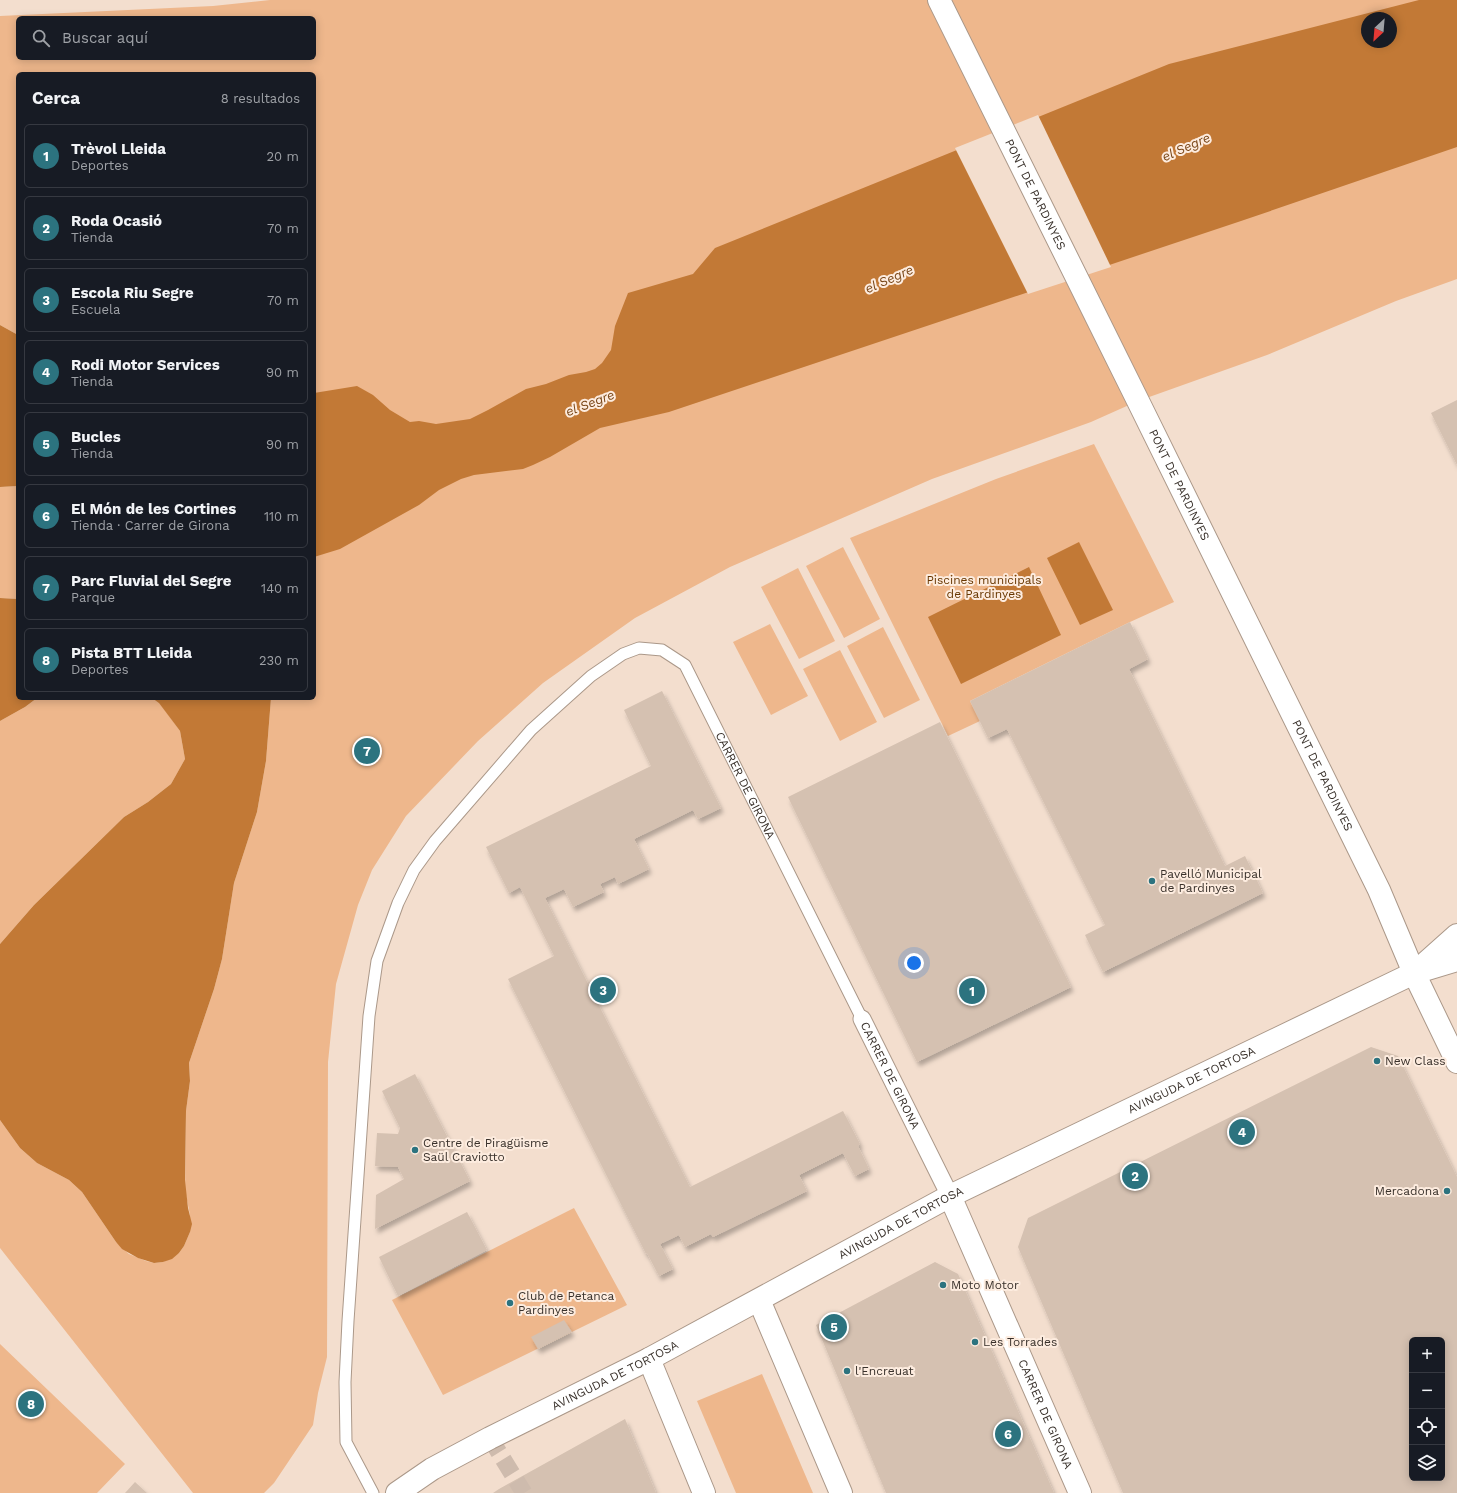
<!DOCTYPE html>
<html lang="es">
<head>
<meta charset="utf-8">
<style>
	:root { --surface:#171b24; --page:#20242c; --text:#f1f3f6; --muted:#9ea1a6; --line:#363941; --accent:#2c737f }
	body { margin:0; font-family:"Work Sans",sans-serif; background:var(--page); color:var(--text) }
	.controls { position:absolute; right:12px; bottom:12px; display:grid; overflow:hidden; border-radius:6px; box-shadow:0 2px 10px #0003 }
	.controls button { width:36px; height:36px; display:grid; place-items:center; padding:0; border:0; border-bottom:1px solid var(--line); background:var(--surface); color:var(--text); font:20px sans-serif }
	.compass { position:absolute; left:1361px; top:12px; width:36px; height:36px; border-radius:50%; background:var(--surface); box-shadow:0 2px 10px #0003; rotate:206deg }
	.you { position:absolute; left:914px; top:963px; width:14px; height:14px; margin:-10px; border:3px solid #fff; border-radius:50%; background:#1a73e8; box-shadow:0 0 0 6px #1a73e833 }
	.badge { display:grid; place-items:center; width:26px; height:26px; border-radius:50%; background:var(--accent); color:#fff; font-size:13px; font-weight:700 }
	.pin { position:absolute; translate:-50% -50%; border:2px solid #fff; box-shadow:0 1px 4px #0006 }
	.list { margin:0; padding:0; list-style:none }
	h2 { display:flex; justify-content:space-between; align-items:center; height:52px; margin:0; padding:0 16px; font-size:17px }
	h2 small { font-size:13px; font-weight:400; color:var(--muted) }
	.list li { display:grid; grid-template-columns:26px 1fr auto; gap:12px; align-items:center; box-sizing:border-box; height:64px; margin:0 8px 8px; padding:0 8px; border:1px solid var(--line); border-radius:6px }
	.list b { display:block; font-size:15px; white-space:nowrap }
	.list p { margin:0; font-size:13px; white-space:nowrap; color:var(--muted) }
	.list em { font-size:13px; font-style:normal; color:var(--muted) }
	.icon { flex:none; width:22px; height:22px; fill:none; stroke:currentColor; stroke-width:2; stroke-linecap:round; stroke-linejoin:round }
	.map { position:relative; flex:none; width:1457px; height:1493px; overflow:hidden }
	.search { position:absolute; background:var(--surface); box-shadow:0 2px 10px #0003; left:16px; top:16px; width:300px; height:44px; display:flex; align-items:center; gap:10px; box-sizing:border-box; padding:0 14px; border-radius:6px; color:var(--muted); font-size:15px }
	.panel { position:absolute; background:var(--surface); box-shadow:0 2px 10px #0003; left:16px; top:72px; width:300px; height:628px; border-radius:6px }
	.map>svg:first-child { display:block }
</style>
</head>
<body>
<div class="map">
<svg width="1457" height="1493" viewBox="0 0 1457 1493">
	<defs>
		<filter id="shadow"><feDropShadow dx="2.5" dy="4.5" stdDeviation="2" flood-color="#0004"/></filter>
	</defs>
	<rect width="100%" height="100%" fill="#f3dece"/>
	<!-- green -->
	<path fill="#eeb78c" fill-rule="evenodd" d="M270 0H1457V279L1396 301 1267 355 1138 401 1091 422 932 479 730 567 635 618 543 683 478 741 406 816 372 870 358 905 336 984 328 1062 327 1357 318 1393 313 1425 274 1483 264 1493H193L0 1248V1120L20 1148 37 1163 69 1180 82 1192 116 1242 129 1254 146 1261 154 1263 163 1262 179 1253 184 1246 190 1232V1215L185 1190 186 1111 190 1081 189 1063 214 989 222 959 234 883 257 812 266 761 271 698H314V74H18V335L0 325V16L213 6ZM18 18H314V58H18ZM1367 18H1391V42H1367Z
		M1094 444 1174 602 1130 622 970 701 980 721 948 736 850 538 996 479Z
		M18 486V599L0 598V487Z
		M843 547 880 619 844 638 806 566Z
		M798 568 835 641 799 659 761 587Z
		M770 624 808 696 771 715 733 642Z
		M883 627 920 700 884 718 847 646Z
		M840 650 877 722 840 741 803 669Z
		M37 698H152L159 702 180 731 185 759 171 784 148 802 124 817 34 905 0 944V721L25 707Z
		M574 1208 627 1305 443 1395 392 1300Z
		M0 1344 125 1464 97 1493H0Z
		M762 1374 813 1493H736L697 1401Z"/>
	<!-- water -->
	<path fill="#c27936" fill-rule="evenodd" d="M1419 0H1457V147L1241 221 669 412 600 428 550 457 533 465 523 469 474 475 461 479 439 490 419 505 340 549 314 557V393L357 386 373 395 390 410 410 422 419 421 436 424 470 419 488 410 526 389 546 384 569 375 586 372 595 369 602 363 611 350 615 326 628 293 693 274 715 248 1169 64ZM1367 18H1391V42H1367Z
		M0 325 18 335V486L0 487Z
		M1079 542 1113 610 1080 625 1047 558Z
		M1029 567 1061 635 961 684 928 617Z
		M0 598 18 599V698H37L25 707 0 721Z
		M152 698H271L266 761 257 812 234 883 222 959 214 989 189 1063 190 1081 186 1111 185 1180 188 1208 192 1224 190 1232 184 1246 179 1253 172 1259 163 1262 154 1263 138 1258 122 1249 116 1242 82 1192 69 1180 37 1163 20 1148 0 1120V944L34 905 124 817 148 802 171 784 185 759 180 731 159 703Z"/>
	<!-- pier -->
	<path fill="#f3dece" d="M1038 115 1111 267 1028 294 955 148Z"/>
	<!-- building -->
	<path fill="#d5c1b1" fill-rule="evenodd" filter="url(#shadow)" d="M1457 400V465L1431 413Z
		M1130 622 1148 659 1129 669 1225 866 1245 856 1263 893 1103 972 1085 935 1105 925 1007 729 988 738 970 701Z
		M662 691 721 808 698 819 693 810 634 839 649 869 618 884 615 877 600 884 604 892 573 907 564 889 545 898 690 1187 843 1111 858 1140 860 1144 858 1146 869 1169 855 1176 843 1153 799 1175 807 1191 713 1237 711 1234 685 1247 679 1235 660 1244 673 1269 659 1276 647 1253 646 1254 508 979 554 956 520 887 509 893 486 847 651 766 624 710Z
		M940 722 1071 987 917 1062 788 797Z
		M1371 1047 1398 1056 1457 1177V1493H1123L1018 1247 1028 1218ZM1412 1340H1442V1478H1412Z
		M415 1074 470 1181 375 1229 376 1195 404 1179 398 1167 375 1166 377 1133 398 1134 400 1128 382 1091Z
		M467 1212 487 1250 398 1296 379 1257Z
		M935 1262 958 1274 1054 1493H886L816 1325Z
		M564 1320 572 1332 538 1349 531 1337Z
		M625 1419 656 1493H493L499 1489Z
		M135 1482 147 1493H125Z"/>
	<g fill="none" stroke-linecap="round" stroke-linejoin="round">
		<!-- pedestrian-tunnel -->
		<path stroke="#cebbad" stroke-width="17" stroke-dasharray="17 8" stroke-linecap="butt" d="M490 1438 524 1493"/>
		<defs>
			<g id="service">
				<path id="s1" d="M373 1493 346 1442 345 1382 348 1321 369 1016 377 961 398 903 414 870 435 841 531 730 591 676 623 654 639 648 662 650 685 665 862 1019"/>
			</g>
			<g id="pedestrian">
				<path id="s2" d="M862 1019 950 1196"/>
			</g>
			<g id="minor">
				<path id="s3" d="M950 1196 1080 1493"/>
			</g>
			<g id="tertiary">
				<path d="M1420 968 1457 935"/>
				<path d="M759 1300 841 1493"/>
				<path d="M649 1359 704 1493"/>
				<path id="s4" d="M397 1493 432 1469 490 1438 649 1359 950 1196 1414 973 1457 960"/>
			</g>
			<g id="secondary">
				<path id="s5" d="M939 0 1138 401 1379 890 1414 973 1457 1062"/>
			</g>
		</defs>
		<!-- service casing -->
		<use href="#service" stroke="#ab9889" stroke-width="13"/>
		<!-- pedestrian casing -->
		<use href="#pedestrian" stroke="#ab9889" stroke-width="19"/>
		<!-- minor casing -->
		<use href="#minor" stroke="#ab9889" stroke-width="24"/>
		<!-- tertiary casing -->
		<use href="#tertiary" stroke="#ab9889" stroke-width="24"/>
		<!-- secondary casing -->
		<use href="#secondary" stroke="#ab9889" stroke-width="24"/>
		<!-- service -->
		<use href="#service" stroke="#fff" stroke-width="11"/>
		<!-- pedestrian -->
		<use href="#pedestrian" stroke="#fff" stroke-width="17"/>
		<!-- minor -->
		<use href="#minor" stroke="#fff" stroke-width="22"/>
		<!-- tertiary -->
		<use href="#tertiary" stroke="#fff" stroke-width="22"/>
		<!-- secondary -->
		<use href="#secondary" stroke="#fff" stroke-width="22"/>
	</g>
	<!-- markers -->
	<g fill="#2c737f" stroke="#fdecdf" stroke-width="1.5">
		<circle cx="1152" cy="881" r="4"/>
		<circle cx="1377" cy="1061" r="4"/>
		<circle cx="415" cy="1150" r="4"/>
		<circle cx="1447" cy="1191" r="4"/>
		<circle cx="943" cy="1285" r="4"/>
		<circle cx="510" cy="1303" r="4"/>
		<circle cx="975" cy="1342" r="4"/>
		<circle cx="847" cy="1371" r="4"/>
	</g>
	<g text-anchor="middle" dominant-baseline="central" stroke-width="4" stroke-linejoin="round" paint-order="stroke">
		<!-- street labels -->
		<g font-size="12" fill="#39312b" stroke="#fdecdf">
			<text stroke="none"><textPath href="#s5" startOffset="217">PONT DE PARDINYES</textPath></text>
			<text stroke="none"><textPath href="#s5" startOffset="541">PONT DE PARDINYES</textPath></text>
			<text stroke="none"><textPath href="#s5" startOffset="865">PONT DE PARDINYES</textPath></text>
			<text stroke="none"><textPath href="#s1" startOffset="1143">CARRER DE GIRONA</textPath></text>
			<text stroke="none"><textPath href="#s2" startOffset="63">CARRER DE GIRONA</textPath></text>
			<text stroke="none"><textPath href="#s4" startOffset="896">AVINGUDA DE TORTOSA</textPath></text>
			<text stroke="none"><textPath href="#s4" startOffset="572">AVINGUDA DE TORTOSA</textPath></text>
			<text stroke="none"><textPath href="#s4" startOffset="248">AVINGUDA DE TORTOSA</textPath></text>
			<text stroke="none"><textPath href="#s3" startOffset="238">CARRER DE GIRONA</textPath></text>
		</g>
		<!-- park labels -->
		<g font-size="12" fill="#683701" stroke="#fdecdf">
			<text x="984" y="580">Piscines municipals<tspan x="984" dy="14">de Pardinyes</tspan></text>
		</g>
		<!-- poi labels -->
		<g font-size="12" fill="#39312b" stroke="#fdecdf" text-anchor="start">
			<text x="1160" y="874">Pavelló Municipal<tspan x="1160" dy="14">de Pardinyes</tspan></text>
			<text x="1385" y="1061">New Class</text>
			<text x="423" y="1143">Centre de Piragüisme<tspan x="423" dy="14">Saül Craviotto</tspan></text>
			<text x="1439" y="1191" text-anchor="end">Mercadona</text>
			<text x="951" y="1285">Moto Motor</text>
			<text x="518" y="1296">Club de Petanca<tspan x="518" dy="14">Pardinyes</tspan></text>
			<text x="983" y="1342">Les Torrades</text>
			<text x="855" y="1371">l'Encreuat</text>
		</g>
		<!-- water labels -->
		<g font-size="13" font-style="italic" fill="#7a4718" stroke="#fdecdf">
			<text transform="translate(1186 147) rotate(-24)">el Segre</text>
			<text transform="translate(889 279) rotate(-24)">el Segre</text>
			<text transform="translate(590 403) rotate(-21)">el Segre</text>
		</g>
	</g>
</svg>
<div class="controls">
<button>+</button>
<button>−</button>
<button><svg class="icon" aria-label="locate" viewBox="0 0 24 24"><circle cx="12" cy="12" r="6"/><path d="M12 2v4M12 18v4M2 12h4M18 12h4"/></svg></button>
<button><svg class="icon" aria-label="layers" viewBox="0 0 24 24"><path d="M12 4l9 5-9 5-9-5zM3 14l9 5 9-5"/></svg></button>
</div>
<svg class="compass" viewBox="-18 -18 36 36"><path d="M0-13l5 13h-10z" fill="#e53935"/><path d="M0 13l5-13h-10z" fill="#9ea1a6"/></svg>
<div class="you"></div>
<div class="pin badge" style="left:972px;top:991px">1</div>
<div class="pin badge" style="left:1135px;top:1176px">2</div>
<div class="pin badge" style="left:603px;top:990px">3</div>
<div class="pin badge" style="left:1242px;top:1132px">4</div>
<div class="pin badge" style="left:834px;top:1327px">5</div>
<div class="pin badge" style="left:1008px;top:1434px">6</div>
<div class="pin badge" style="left:367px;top:751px">7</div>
<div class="pin badge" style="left:31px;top:1404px">8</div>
<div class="search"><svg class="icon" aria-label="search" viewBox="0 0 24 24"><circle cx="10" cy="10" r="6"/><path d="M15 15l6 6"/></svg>Buscar aquí</div>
<section class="panel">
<h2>Cerca<small>8 resultados</small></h2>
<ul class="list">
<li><span class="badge">1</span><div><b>Trèvol Lleida</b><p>Deportes</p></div><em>20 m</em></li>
<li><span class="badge">2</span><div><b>Roda Ocasió</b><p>Tienda</p></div><em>70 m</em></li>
<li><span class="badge">3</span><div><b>Escola Riu Segre</b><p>Escuela</p></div><em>70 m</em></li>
<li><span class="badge">4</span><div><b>Rodi Motor Services</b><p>Tienda</p></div><em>90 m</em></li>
<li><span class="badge">5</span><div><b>Bucles</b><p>Tienda</p></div><em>90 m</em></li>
<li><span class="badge">6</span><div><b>El Món de les Cortines</b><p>Tienda · Carrer de Girona</p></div><em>110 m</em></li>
<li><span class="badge">7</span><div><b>Parc Fluvial del Segre</b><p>Parque</p></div><em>140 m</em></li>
<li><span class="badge">8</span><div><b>Pista BTT Lleida</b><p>Deportes</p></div><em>230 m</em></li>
</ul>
</section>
</div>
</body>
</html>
